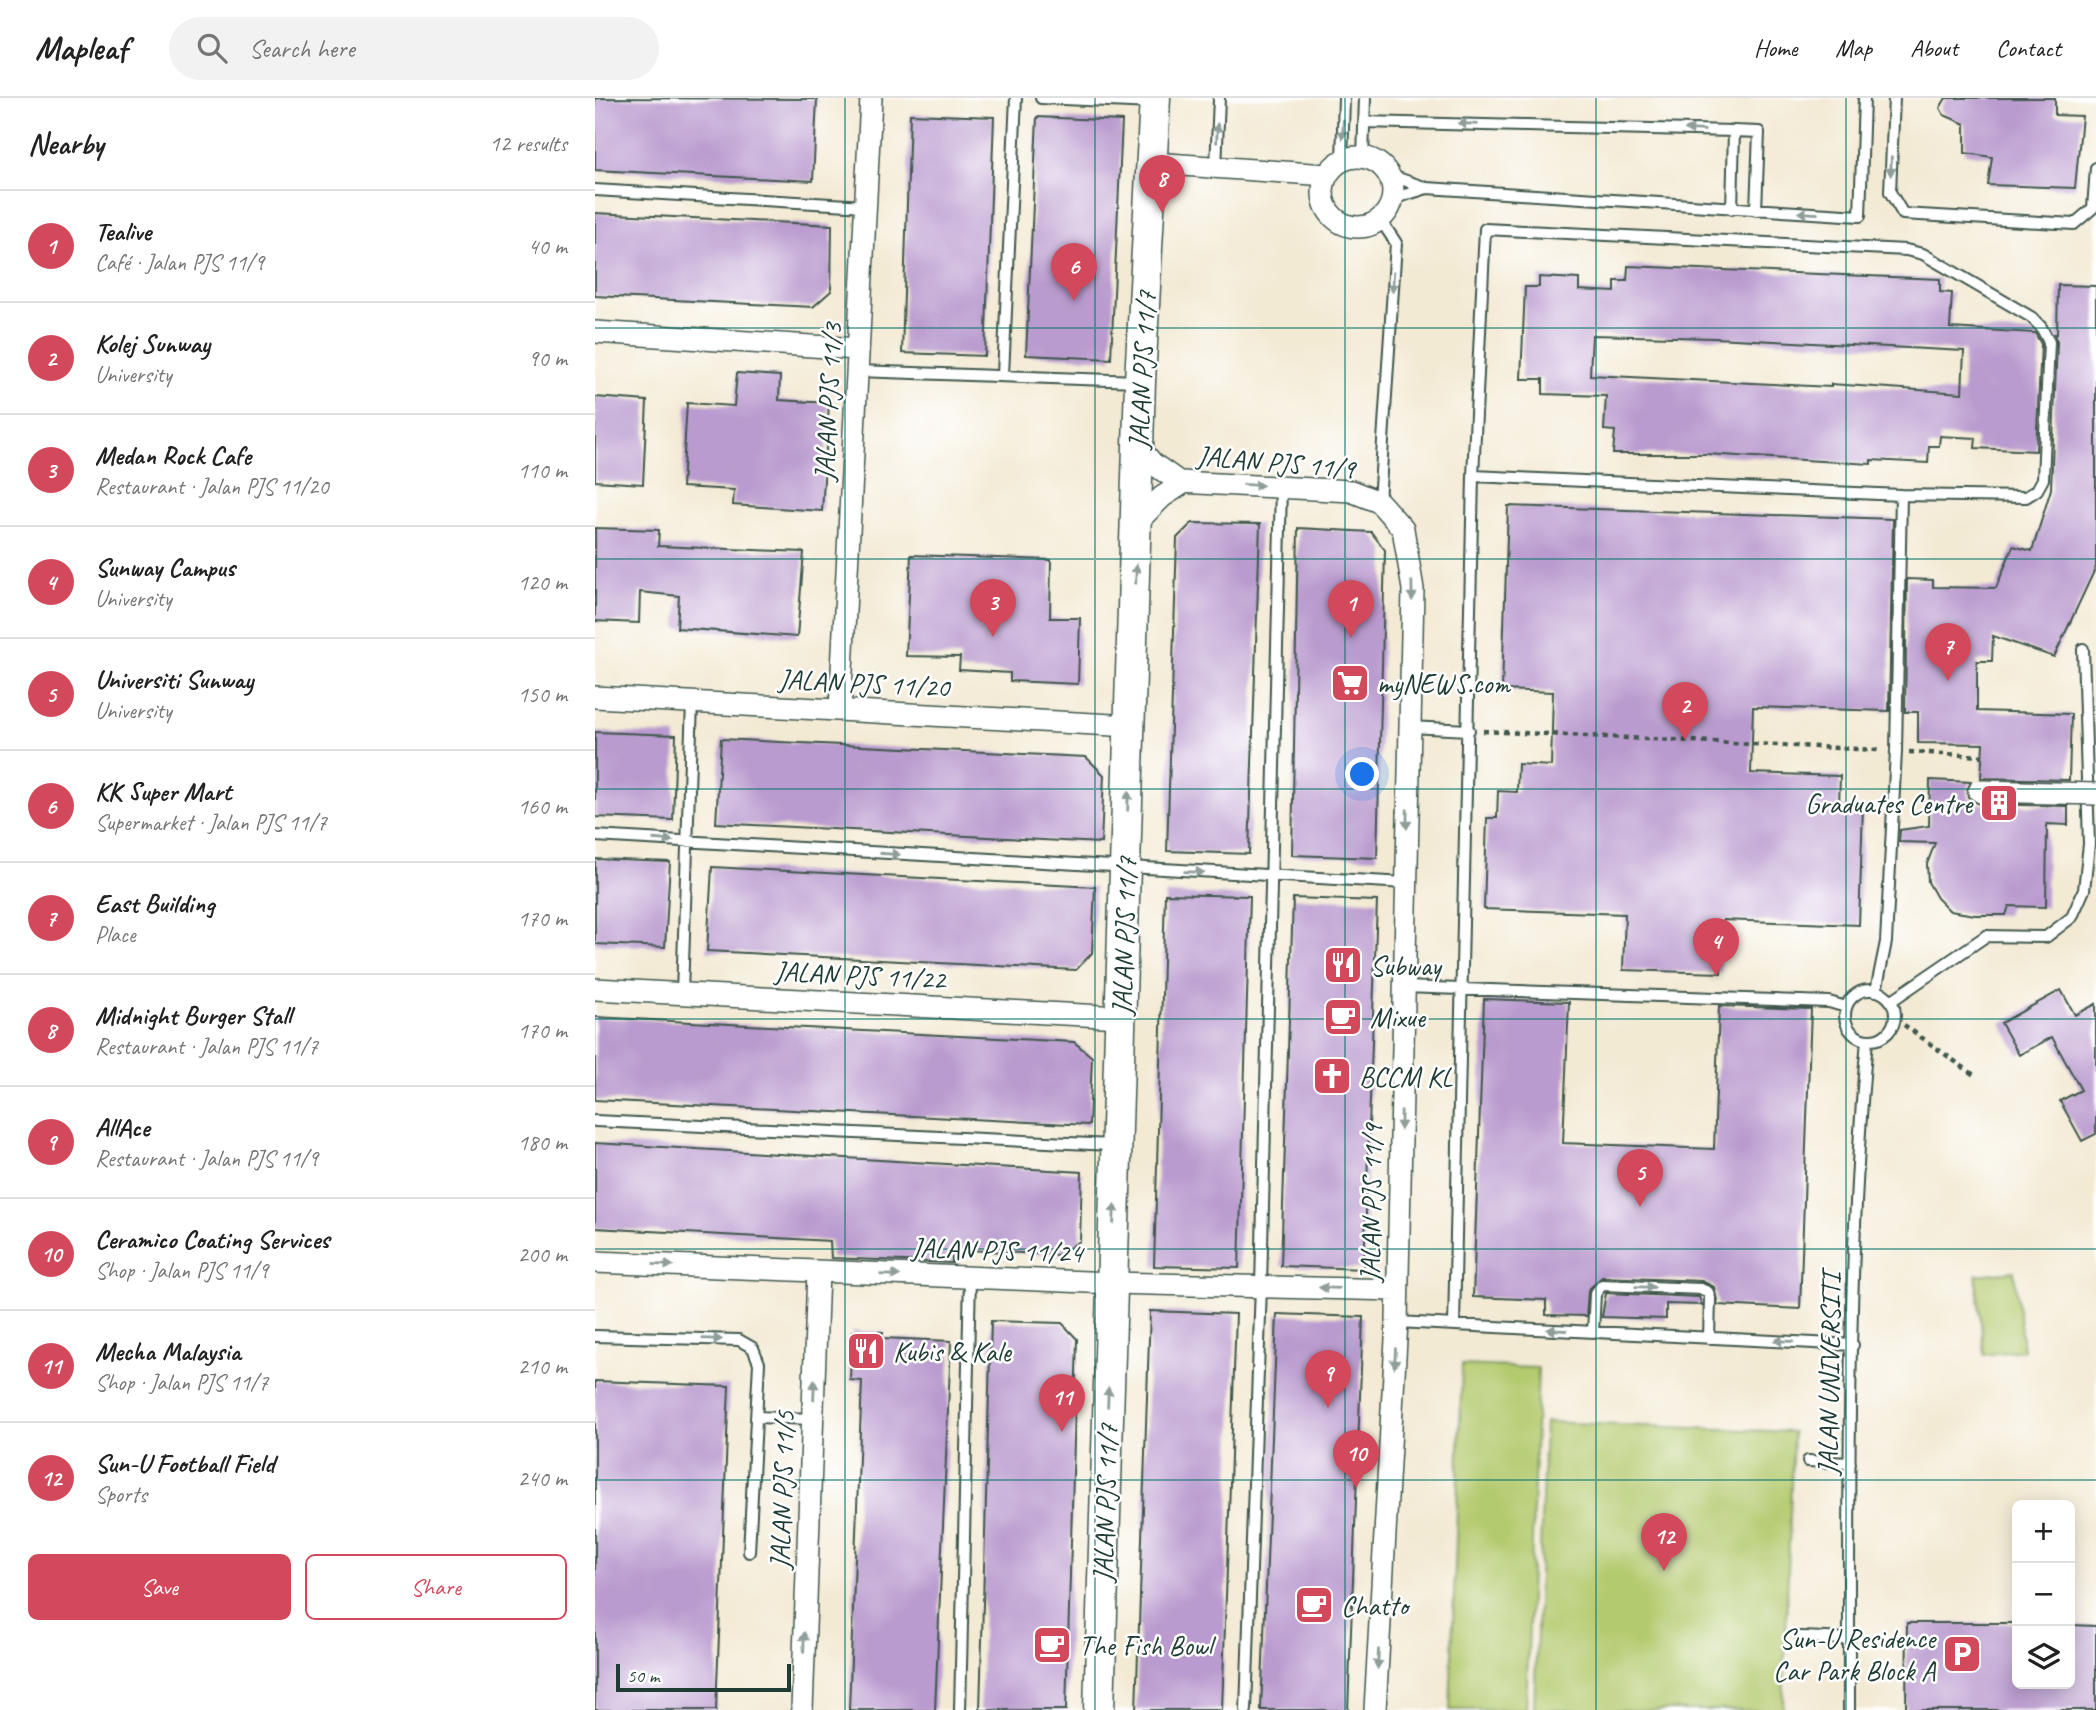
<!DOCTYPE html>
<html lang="en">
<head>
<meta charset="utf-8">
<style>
	:root { --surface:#fff; --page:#f2f2f2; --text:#222; --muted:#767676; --line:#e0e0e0; --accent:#d1495b }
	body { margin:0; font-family:Caveat,sans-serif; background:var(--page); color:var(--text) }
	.controls { position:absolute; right:21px; bottom:21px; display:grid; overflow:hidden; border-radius:10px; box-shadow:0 4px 18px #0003 }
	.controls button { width:63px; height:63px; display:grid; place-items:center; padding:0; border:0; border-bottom:2px solid var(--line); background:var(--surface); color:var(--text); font:35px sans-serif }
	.scale { position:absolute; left:21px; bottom:18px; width:175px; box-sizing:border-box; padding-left:7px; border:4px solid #1f3d34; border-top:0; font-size:19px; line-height:24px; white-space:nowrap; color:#1f3d34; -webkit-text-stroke:5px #fff; paint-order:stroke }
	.you { position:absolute; left:768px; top:677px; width:24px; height:24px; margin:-18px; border:5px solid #fff; border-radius:50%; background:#1a73e8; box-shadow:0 0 0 10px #1a73e833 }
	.badge { display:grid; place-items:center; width:46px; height:46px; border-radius:50%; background:var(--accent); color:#fff; font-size:23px; font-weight:700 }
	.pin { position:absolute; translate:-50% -58px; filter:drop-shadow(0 2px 4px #0008) }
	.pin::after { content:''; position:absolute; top:37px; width:24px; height:21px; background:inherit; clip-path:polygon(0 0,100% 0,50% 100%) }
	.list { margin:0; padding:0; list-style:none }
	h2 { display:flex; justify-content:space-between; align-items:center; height:91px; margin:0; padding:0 28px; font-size:30px }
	h2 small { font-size:23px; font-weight:400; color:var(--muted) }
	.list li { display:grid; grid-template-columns:46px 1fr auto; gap:21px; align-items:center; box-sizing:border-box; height:112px; padding:0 28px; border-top:2px solid var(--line) }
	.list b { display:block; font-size:26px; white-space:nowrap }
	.list p { margin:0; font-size:23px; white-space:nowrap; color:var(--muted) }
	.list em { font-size:23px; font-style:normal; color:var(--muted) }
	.actions { display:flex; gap:14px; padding:21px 28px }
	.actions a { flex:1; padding:16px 0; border:2px solid var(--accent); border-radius:10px; text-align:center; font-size:24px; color:var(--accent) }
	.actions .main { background:var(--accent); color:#fff }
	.icon { flex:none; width:38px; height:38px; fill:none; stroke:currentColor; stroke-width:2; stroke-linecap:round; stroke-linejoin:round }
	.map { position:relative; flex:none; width:1501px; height:1612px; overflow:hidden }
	header { display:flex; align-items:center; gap:42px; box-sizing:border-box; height:98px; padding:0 35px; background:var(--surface); border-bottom:2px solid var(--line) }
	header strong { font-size:33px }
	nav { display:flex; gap:38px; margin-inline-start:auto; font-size:24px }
	.search { width:490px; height:63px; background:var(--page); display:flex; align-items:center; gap:18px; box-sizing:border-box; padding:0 24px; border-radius:38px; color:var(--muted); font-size:26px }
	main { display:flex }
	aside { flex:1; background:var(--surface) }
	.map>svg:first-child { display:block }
</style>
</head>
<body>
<header>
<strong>Mapleaf</strong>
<div class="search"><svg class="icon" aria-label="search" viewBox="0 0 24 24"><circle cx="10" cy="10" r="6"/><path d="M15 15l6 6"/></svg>Search here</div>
<nav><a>Home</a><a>Map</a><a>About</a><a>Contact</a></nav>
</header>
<main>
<aside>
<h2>Nearby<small>12 results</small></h2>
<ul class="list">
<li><span class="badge">1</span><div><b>Tealive</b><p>Café · Jalan PJS 11/9</p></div><em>40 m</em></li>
<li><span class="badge">2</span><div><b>Kolej Sunway</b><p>University</p></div><em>90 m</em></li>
<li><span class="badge">3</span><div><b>Medan Rock Cafe</b><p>Restaurant · Jalan PJS 11/20</p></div><em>110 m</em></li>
<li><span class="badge">4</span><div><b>Sunway Campus</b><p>University</p></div><em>120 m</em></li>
<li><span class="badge">5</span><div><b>Universiti Sunway</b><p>University</p></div><em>150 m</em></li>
<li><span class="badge">6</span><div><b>KK Super Mart</b><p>Supermarket · Jalan PJS 11/7</p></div><em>160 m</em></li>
<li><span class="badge">7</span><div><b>East Building</b><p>Place</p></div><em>170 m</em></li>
<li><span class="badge">8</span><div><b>Midnight Burger Stall</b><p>Restaurant · Jalan PJS 11/7</p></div><em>170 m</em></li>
<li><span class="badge">9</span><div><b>AllAce</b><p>Restaurant · Jalan PJS 11/9</p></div><em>180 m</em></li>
<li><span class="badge">10</span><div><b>Ceramico Coating Services</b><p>Shop · Jalan PJS 11/9</p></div><em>200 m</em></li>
<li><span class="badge">11</span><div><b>Mecha Malaysia</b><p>Shop · Jalan PJS 11/7</p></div><em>210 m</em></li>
<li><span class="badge">12</span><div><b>Sun-U Football Field</b><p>Sports</p></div><em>240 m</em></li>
</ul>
<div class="actions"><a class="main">Save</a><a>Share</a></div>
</aside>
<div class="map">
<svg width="1501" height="1612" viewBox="0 0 1501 1612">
	<rect width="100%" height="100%" fill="#fff"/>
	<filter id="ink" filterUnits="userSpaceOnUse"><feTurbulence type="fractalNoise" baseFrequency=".0143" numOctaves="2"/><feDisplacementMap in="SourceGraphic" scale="14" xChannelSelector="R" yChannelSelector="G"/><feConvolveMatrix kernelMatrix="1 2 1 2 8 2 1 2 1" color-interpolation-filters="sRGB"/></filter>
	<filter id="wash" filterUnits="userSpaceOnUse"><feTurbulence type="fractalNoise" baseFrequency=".00686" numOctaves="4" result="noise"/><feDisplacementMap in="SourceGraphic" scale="28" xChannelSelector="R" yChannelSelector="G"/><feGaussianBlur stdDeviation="1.57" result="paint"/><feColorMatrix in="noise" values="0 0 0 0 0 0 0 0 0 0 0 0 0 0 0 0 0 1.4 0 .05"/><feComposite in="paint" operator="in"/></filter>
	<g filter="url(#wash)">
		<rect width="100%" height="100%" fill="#f3ead4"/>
		<!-- green -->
		<path fill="#b4ca6e" stroke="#6a8451" stroke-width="2" d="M1419 1173 1428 1252 1389 1257 1381 1177Z
			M867 1267 943 1270 931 1612H855Z
			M950 1324 1198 1334 1188 1612H939Z"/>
		<g id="blocks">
			<!-- building -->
			<path fill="#ba9bcf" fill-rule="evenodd" d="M0 0 222 1 218 83 0 72Z
				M1351 0H1460V17L1487 18 1480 90 1393 87 1397 59 1370 55V26L1349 17 1345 10Z
				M315 16 399 19 390 258 307 255Z
				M442 19 527 23 516 261 431 257Z
				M0 115 237 127 236 193 218 209 0 198Z
				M1033 168 1345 181V194L1357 195 1355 230 1440 235 1446 246 1441 353 1380 350 1381 340 1345 338 1344 348H1334L1333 365 1276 362V366L1111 356H1018L1020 333 1009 332 1011 298 948 296V281H926L930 189H944V179L984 181V192L1020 194V183H1032ZM997 237 1120 240 1369 253 1367 295 1236 286V289L995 277Z
				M1463 187 1501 188V469L1459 559 1398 538 1397 563H1382V613L1476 616 1474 682 1386 680 1388 646 1323 645V614H1310L1312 481 1338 482V489L1401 490 1418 448 1437 453 1456 391 1462 244 1459 236H1462Z
				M142 275 185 278 184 302 234 305 227 413 138 407 139 392 87 389 92 305 139 308Z
				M0 299 52 303 48 386 0 383Z
				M913 408 1298 421 1294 613 1158 609 1156 675 1245 678 1244 709H1268L1264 827 1128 822 1126 875 1028 872 1030 816 889 811 892 720H902L903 693 922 694 923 666 956 668 958 594 907 592Z
				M597 425 665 426 654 756 572 753 582 440Z
				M0 430 64 432 63 448 209 454 202 539 82 530 84 498 45 494 44 525 0 523Z
				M703 430 776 434 790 452 782 760 697 757Z
				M316 457 456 462 455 520H485L483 586 415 583V575L364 572 365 559 311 558Z
				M0 634 81 637 78 722 0 719Z
				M126 641 491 659 509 677 506 745 121 725Z
				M1335 682 1376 684 1372 692 1373 699 1384 706 1473 708V727L1452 726 1451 809 1414 808 1411 817H1380L1355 813 1342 800 1333 784 1332 766 1340 745 1304 744 1305 732 1334 728Z
				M0 761 75 764 70 849 0 846Z
				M117 769 500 789 497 855 481 872 112 853Z
				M570 796 655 798 644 1170 559 1168Z
				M698 800 782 803 769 1171 686 1168Z
				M1466 892 1480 917 1501 906V1036L1487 1043 1465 1003 1486 992 1457 939 1424 957 1406 925Z
				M889 901 974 904 968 1045 1119 1051 1124 908 1216 911 1205 1211 1123 1207 1119 1189 1107 1183 1007 1179 993 1192 991 1218 951 1217V1202L878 1199Z
				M0 919 479 944 497 959 494 1027 0 1002Z
				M0 1045 487 1074 485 1143 462 1157 356 1151 357 1165 236 1160 235 1143 0 1130Z
				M1011 1195 1104 1199 1107 1207 1071 1206V1221L1007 1219Z
				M555 1213 641 1216 627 1612H541Z
				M682 1216 768 1219 753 1612H666Z
				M396 1223 467 1225 482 1241 471 1612H385Z
				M257 1233 288 1234 287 1240 356 1243 340 1612H254L267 1283 255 1282Z
				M0 1283 134 1288 121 1612H0Z
				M1312 1525H1422V1586H1475V1527L1501 1528V1612H1311Z"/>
		</g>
	</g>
	<g filter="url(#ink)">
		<use href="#blocks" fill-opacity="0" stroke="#3f574c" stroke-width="2"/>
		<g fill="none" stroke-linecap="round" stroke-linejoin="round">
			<defs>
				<path id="lane" d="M446 0 558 5
					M1299 0 1295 94 1308 116 1479 126 1498 110 1501 70
					M769 24 1139 33 1137 111
					M1139 33 1164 34 1161 112
					M768 59 770 0
					M747 62 749 0
					M621 70 624 0
					M794 77 832 90 1265 118 1269 0
					M0 92 271 108
					M797 101 832 90
					M262 273 543 283
					M408 277 421 0
					M784 404 801 145 785 121
					M814 629 874 632
					M0 738 811 785
					M808 889 1234 904 1251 909
					M1250 917a25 25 0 1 1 50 0a25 25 0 1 1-50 0Z
					M1281 893 1291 844 1301 653 1306 397
					M87 895 97 604
					M1296 903 1391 838 1451 839 1477 819 1489 792 1494 746 1488 551
					M0 1023 518 1047
					M802 1224 1258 1247
					M859 1227 878 378 890 131 1311 152 1328 156 1436 219 1446 229 1454 244 1448 381 1442 392 1431 399 1306 397 878 378
					M998 1234 1000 1196 1007 1187 1106 1191 1113 1194 1115 1200 1114 1240
					M0 1238 144 1242 158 1250 164 1265 154 1454
					M161 1319 218 1321
					M1213 1363 1255 1365
					M1206 1539 1254 1541
					M365 1612 375 1179
					M651 1612 666 1188 686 389
					M1254 1612C1254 1389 1252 1164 1272 942"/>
				<path id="street" d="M728 94a35 35 0 1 1 70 0a35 35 0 1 1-70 0Z
					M558 65 732 77
					M0 234 263 251
					M543 348 557 365 584 384 756 393 784 404 808 431 818 491 802 1224 780 1612
					M542 424 567 399 590 384
					M0 599 536 628
					M245 612 276 0
					M0 891 526 919
					M0 1164 517 1185 802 1192
					M207 1612 223 1174"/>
				<path id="secondary" d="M504 1612 545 283 560 0"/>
			</defs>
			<!-- lane casing -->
			<use href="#lane" stroke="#3f574c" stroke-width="14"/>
			<!-- street casing -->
			<use href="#street" stroke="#3f574c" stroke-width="24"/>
			<!-- secondary casing -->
			<use href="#secondary" stroke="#3f574c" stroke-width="33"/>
			<!-- path -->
			<path stroke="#3f574c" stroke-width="4.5" stroke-dasharray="5 5" stroke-linecap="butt" d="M888 633 1285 652
				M1314 654 1387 658
				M1309 927 1382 979"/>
			<!-- lane -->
			<use href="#lane" stroke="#fff" stroke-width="10"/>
			<!-- street -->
			<use href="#street" stroke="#fff" stroke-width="21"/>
			<!-- secondary -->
			<use href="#secondary" stroke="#fff" stroke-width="30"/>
			<defs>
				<path id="street-bridge" d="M1385 693 1501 696"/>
			</defs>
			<!-- street-bridge casing -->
			<use href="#street-bridge" stroke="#3f574c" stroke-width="24" stroke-linecap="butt"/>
			<!-- street-bridge -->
			<use href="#street-bridge" stroke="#fff" stroke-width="21"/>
		</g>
		<!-- one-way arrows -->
		<defs><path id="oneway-solid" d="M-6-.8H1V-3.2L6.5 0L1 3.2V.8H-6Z" transform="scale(1.75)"/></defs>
		<g fill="#8f9e9a">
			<use href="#oneway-solid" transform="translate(873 26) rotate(-178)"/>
			<use href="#oneway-solid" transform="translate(748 31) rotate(92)"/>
			<use href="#oneway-solid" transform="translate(1100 32) rotate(-178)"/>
			<use href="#oneway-solid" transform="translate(622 35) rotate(-88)"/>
			<use href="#oneway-solid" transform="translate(1296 68) rotate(92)"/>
			<use href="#oneway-solid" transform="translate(1213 115) rotate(-177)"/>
			<use href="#oneway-solid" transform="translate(798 184) rotate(94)"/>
			<use href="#oneway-solid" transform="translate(658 387) rotate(3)"/>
			<use href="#oneway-solid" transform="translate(541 476) rotate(-88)"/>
			<use href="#oneway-solid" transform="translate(817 493) rotate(89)"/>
			<use href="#oneway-solid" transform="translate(533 703) rotate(-88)"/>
			<use href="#oneway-solid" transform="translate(812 721) rotate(91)"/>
			<use href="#oneway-solid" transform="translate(68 742) rotate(4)"/>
			<use href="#oneway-solid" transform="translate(295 756) rotate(4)"/>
			<use href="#oneway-solid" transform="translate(599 774) rotate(2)"/>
			<use href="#oneway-solid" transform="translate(806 1022) rotate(91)"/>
			<use href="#oneway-solid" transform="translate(519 1116) rotate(-88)"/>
			<use href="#oneway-solid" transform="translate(68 1167) rotate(3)"/>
			<use href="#oneway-solid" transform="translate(295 1177) rotate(2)"/>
			<use href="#oneway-solid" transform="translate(1050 1189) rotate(2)"/>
			<use href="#oneway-solid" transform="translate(734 1190) rotate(-178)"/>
			<use href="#oneway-solid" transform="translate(962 1232) rotate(-177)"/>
			<use href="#oneway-solid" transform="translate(117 1241) rotate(2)"/>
			<use href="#oneway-solid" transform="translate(1189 1243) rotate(-177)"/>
			<use href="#oneway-solid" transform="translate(800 1260) rotate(93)"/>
			<use href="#oneway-solid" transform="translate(219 1292) rotate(-88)"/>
			<use href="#oneway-solid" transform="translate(513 1299) rotate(-88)"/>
			<use href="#oneway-solid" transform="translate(209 1544) rotate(-88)"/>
			<use href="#oneway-solid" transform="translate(783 1561) rotate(93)"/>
		</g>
	</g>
	<!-- grid -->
	<path fill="none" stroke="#0f766e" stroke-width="2" stroke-opacity="0.55" d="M250 0V1612M500 0V1612M750 0V1612M1001 0V1612M1251 0V1612M0 230H1501M0 461H1501M0 691H1501M0 921H1501M0 1151H1501M0 1382H1501"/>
	<!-- icons -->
	<defs>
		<symbol id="supermarket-square" viewBox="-11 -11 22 22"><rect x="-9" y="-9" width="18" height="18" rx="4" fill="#d1495b" stroke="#fff"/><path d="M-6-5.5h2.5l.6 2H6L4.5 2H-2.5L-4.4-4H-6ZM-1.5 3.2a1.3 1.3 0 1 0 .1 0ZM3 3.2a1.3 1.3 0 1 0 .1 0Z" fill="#fff"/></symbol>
		<symbol id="building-square" viewBox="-11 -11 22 22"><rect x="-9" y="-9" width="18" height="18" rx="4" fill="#d1495b" stroke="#fff"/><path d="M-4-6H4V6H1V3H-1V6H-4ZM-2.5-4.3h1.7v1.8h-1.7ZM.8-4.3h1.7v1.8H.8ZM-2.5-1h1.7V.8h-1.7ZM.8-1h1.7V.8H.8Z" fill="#fff"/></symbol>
		<symbol id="restaurant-square" viewBox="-11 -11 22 22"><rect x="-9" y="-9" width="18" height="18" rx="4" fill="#d1495b" stroke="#fff"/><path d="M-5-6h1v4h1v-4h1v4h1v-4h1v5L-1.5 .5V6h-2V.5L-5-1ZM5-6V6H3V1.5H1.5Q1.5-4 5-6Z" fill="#fff"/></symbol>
		<symbol id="cafe-square" viewBox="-11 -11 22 22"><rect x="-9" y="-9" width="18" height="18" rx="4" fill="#d1495b" stroke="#fff"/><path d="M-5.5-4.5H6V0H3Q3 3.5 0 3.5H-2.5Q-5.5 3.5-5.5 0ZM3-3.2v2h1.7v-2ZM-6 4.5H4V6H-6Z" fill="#fff"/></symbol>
		<symbol id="church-square" viewBox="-11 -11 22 22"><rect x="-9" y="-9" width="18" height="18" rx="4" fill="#d1495b" stroke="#fff"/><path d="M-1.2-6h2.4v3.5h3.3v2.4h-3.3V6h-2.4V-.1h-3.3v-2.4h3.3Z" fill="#fff"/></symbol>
		<symbol id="parking-square" viewBox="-11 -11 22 22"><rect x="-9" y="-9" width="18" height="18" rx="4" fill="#d1495b" stroke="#fff"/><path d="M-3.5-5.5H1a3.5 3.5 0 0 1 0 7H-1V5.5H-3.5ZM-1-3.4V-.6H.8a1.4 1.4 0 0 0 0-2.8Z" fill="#fff"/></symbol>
	</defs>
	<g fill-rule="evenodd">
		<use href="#supermarket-square" x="733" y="563" width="44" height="44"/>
		<use href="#building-square" x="1382" y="683" width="44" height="44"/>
		<use href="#restaurant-square" x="726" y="845" width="44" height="44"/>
		<use href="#cafe-square" x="726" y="897" width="44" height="44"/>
		<use href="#church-square" x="715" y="956" width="44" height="44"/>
		<use href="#restaurant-square" x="249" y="1231" width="44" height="44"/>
		<use href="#cafe-square" x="697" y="1485" width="44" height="44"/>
		<use href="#cafe-square" x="435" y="1525" width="44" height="44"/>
		<use href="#parking-square" x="1345" y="1534" width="44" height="44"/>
	</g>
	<g text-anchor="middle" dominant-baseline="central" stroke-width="5" stroke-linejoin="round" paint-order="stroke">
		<!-- street labels -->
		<g font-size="28" fill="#1f3d34" stroke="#fff">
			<text transform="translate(547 272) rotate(-87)">JALAN PJS 11/7</text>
			<text transform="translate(233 304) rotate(-87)">JALAN PJS 11/3</text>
			<text transform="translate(681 364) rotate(5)">JALAN PJS 11/9</text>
			<text transform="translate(269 585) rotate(3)">JALAN PJS 11/20</text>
			<text transform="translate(529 838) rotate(-88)">JALAN PJS 11/7</text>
			<text transform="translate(265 877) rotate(3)">JALAN PJS 11/22</text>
			<text transform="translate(776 1105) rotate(-89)">JALAN PJS 11/9</text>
			<text transform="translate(402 1152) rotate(2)">JALAN PJS 11/24</text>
			<text transform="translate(1234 1276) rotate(-89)">JALAN UNIVERSITI</text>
			<text transform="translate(187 1392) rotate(-88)">JALAN PJS 11/5</text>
			<text transform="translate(510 1405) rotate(-88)">JALAN PJS 11/7</text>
		</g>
		<!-- poi labels -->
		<g font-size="28" fill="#1f3d34" stroke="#fff" text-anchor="start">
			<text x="782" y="585">myNEWS.com</text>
			<text x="1377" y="705" text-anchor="end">Graduates Centre</text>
			<text x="775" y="867">Subway</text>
			<text x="775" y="919">Mixue</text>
			<text x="764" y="978">BCCM KL</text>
			<text x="298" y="1253">Kubis &amp; Kale</text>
			<text x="746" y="1507">Chatto</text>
			<text x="1340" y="1540" text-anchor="end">Sun-U Residence<tspan x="1340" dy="32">Car Park Block A</tspan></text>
			<text x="484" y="1547">The Fish Bowl</text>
		</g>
	</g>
</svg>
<div class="controls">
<button>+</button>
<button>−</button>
<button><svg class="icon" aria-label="layers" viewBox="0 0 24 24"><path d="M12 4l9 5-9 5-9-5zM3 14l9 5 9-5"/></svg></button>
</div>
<div class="scale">50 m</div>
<div class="you"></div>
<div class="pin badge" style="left:756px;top:540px">1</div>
<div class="pin badge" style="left:1090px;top:642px">2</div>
<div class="pin badge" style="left:398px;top:539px">3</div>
<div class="pin badge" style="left:1121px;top:878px">4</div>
<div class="pin badge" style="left:1045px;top:1109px">5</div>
<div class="pin badge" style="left:479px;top:203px">6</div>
<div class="pin badge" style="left:1353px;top:583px">7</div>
<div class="pin badge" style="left:567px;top:115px">8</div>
<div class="pin badge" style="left:733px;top:1310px">9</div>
<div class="pin badge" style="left:761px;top:1390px">10</div>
<div class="pin badge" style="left:467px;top:1334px">11</div>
<div class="pin badge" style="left:1069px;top:1473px">12</div>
</div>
</main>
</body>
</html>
